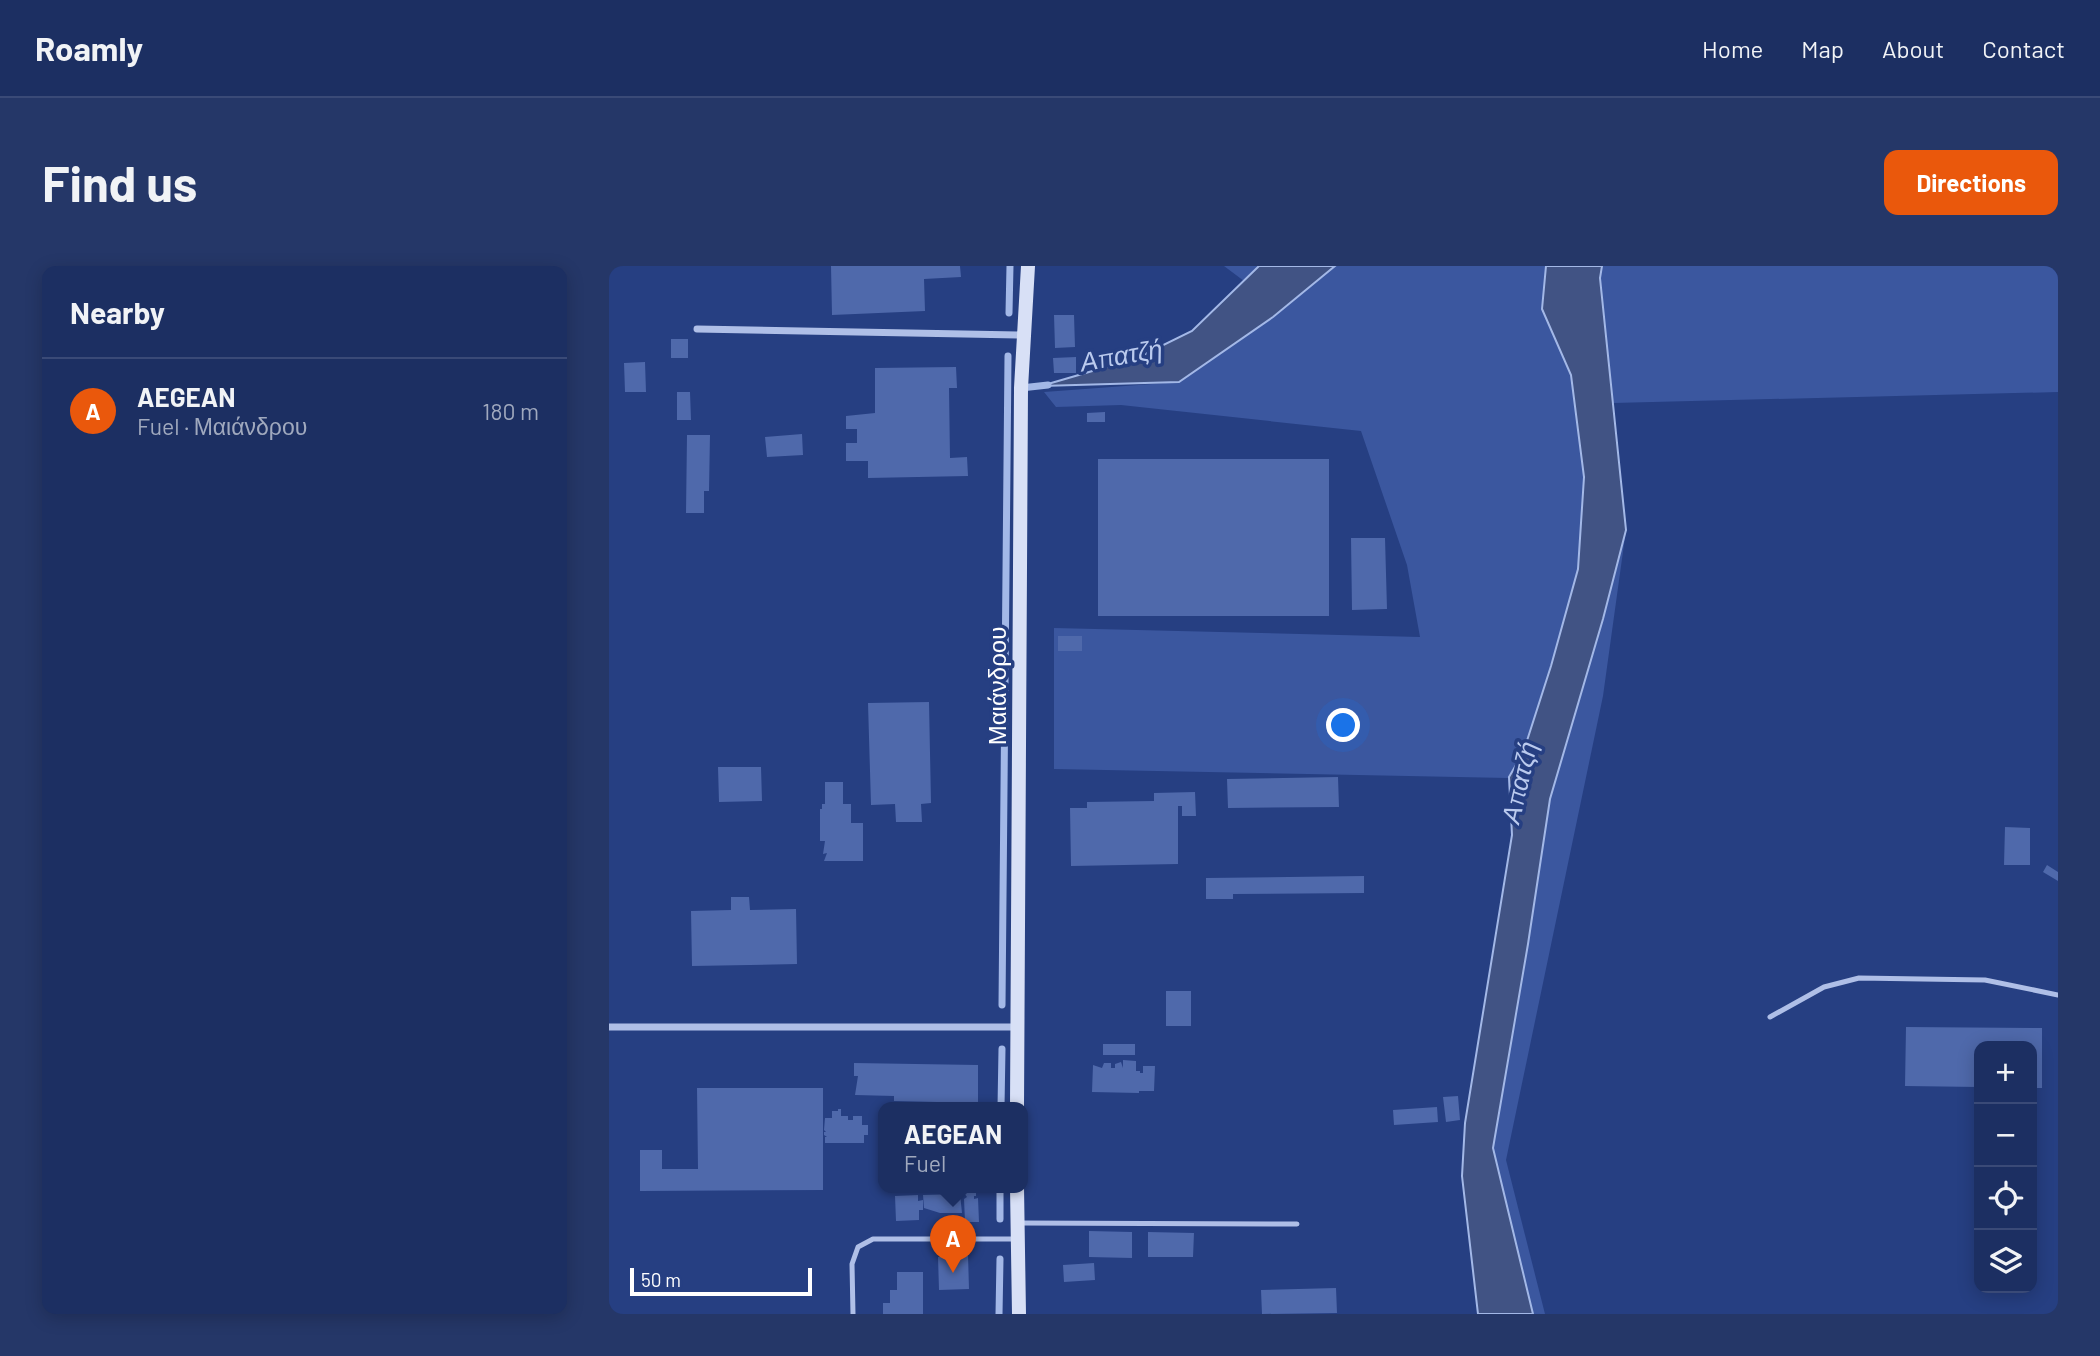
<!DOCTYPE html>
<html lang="en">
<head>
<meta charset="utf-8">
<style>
	:root { --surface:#1c2f62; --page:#253768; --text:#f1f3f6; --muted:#a0a9be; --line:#3a4a77; --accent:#ea580c }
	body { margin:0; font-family:Barlow,sans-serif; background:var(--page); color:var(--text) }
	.controls { position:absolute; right:21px; bottom:21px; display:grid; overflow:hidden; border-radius:14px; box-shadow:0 4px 18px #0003 }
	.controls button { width:63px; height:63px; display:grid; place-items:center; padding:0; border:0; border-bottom:2px solid var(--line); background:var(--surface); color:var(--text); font:35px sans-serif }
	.scale { position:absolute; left:21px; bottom:18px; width:182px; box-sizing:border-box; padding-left:7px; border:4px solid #fff; border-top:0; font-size:19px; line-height:24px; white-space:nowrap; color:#fff; -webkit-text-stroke:5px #263f82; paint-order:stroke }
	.you { position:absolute; left:735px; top:460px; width:24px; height:24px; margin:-18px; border:5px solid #fff; border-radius:50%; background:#1a73e8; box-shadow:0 0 0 10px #1a73e833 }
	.badge { display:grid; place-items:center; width:46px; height:46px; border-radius:50%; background:var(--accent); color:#fff; font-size:23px; font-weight:700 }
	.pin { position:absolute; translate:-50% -58px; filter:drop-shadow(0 2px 4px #0008) }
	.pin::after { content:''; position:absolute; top:37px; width:24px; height:21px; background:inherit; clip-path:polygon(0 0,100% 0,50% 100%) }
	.popup { position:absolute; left:269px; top:836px; width:150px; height:91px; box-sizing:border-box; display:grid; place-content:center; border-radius:14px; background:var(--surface); filter:drop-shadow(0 2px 5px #0005); font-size:23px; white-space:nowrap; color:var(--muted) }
	.popup b { font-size:26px; color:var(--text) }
	.popup::after { content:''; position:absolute; left:50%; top:100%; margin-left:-14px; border:14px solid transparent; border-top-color:var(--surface) }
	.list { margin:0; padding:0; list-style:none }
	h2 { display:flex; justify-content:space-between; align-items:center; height:91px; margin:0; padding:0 28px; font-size:30px }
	h2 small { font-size:23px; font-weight:400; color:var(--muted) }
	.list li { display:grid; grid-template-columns:46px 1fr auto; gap:21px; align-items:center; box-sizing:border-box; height:105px; padding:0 28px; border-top:2px solid var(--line) }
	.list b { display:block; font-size:26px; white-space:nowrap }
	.list p { margin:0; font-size:23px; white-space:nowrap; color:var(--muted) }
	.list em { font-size:23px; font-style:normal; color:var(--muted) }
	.icon { flex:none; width:38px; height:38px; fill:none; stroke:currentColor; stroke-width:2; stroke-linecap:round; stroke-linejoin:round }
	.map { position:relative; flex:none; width:1449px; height:1048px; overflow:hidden; border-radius:14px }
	header { display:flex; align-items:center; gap:42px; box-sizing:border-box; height:98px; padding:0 35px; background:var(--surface); border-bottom:2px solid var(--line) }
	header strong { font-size:33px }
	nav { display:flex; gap:38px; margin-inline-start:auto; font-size:24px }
	.intro { display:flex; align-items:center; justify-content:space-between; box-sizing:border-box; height:168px; padding:0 42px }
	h1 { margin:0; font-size:49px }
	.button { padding:18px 32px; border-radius:14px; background:var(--accent); color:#fff; font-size:24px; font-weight:700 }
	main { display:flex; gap:42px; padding:0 42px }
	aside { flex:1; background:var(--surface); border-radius:14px; box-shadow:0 4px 18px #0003 }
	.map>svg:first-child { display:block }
</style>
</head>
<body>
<header>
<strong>Roamly</strong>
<nav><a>Home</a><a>Map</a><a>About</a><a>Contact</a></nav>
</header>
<div class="intro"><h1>Find us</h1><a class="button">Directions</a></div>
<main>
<aside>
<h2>Nearby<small></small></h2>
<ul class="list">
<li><span class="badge">A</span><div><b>AEGEAN</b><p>Fuel · Μαιάνδρου</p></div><em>180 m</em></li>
</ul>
</aside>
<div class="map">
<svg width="1449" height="1048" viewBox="0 0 1449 1048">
	<rect width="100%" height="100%" fill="#263f82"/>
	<!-- green -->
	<path fill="#3b579f" d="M615 0H650L635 15Z
		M712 0H1449V126L1004 137 1017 264 994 430 897 894 936 1048H892L853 905 855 866 903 569 899 512 445 503V362L811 371 798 299 752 165 512 139 447 141 435 126 570 116Z"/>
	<!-- water -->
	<path fill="#415384" stroke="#a3b8e7" stroke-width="2" d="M650 0H726L664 51 570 116 432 120 528 92 583 65Z
		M937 0H993L991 12 1017 264 994 353 941 533 919 678 884 882 924 1048H869L853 910 856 857 903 569 900 511 914 487 942 400 969 303 975 211 962 109 933 43Z"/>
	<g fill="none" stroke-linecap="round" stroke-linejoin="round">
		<!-- stream -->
		<path stroke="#a3b8e7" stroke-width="7" d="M400 47 401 0
			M412 122 439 119
			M393 739 399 90
			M392 841 393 783
			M391 953V921
			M390 1048 391 993"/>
	</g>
	<!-- building -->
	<path fill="#4f69ab" d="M222 0H351L352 11 315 13 316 45 223 49Z
		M445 49H465L466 81 446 82Z
		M62 73H79V92H62Z
		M467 91V107H445L444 92Z
		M36 96 37 126H16L15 97Z
		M347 101 348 122H340L341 192 358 191 359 210 259 212V195H237V177H248V163H237V150L266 147V102Z
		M68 126H81L82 154H68Z
		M496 146V156H478V147Z
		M193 168 194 189 158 191 156 171Z
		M78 169H101L100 225H95V247H77Z
		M489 193H720V350H489Z
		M742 272H776L778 343 743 344Z
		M449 370H473V385H449Z
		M320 436 322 537 312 538 313 556H287L286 538 262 539 259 437Z
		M109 501H152L153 535 110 536Z
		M729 511 730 541 619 542 618 513Z
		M216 516H234V538H242V557H254V595H215L218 587 214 588 216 575H211V543H213V538H216Z
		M586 526 587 550H573V540H569V598L462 600 461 542H478V536L545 535V527Z
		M1396 561 1421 562V599H1395Z
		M1438 599 1449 606V615L1434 606Z
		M755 610V627L624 628V633H597V612Z
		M122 631H140L141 644 187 643 188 698 83 700 82 645 122 644Z
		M557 725H582V760H557Z
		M1297 761 1433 762V822H1423V780H1370V821L1296 820Z
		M494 778H526V789H494Z
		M514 794 527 795V805H531V807H534V800H546L545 825H530V827L483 826 484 799 493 802 495 797H502V802H506V798L512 796 514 802Z
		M245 797 369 799V837L285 835V830L246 829 249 810H245Z
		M88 822H214V924L31 925V884H53V903H89Z
		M849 830 851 854 837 856 834 831Z
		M828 841 829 856 785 859 784 844Z
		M229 843H232V850H239V854H244V850H253V859H259V869H255V877H216V871H218L215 869V866H217L215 864 216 852H223V845H229Z
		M355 927H367V930H365V933L369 932 370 956H356L355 933 358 931Z
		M351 928 353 947H331L315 942 314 929Z
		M309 929V935L314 934V944H310V954L287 955 286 930Z
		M480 965 523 966V992L480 991Z
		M539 966 585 967 584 991H539Z
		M359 989 360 1023 330 1024 329 991Z
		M485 997 486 1014 455 1016 454 999Z
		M288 1006H314V1048H274V1037H281V1024H288Z
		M727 1022 728 1047 653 1048 652 1024Z"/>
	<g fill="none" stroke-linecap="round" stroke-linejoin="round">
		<!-- lane -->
		<path stroke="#afbfe7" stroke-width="5" d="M1161 751 1215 721 1250 712 1376 714 1449 729
			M411 957 688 958
			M244 1048 243 998 249 981 264 973H406"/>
		<!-- street -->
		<path stroke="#afbfe7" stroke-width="7" d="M88 63 415 69
			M0 761H407"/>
		<!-- secondary -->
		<path stroke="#d8e0f6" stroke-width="14" d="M408 841 412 122 419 0
			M408 921 410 1048"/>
	</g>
	<g text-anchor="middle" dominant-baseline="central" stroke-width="7" stroke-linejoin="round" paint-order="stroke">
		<!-- street labels -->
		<g font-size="24" fill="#fff" stroke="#263f82">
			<text transform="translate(387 420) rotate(-90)">Μαιάνδρου</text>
		</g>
		<!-- water labels -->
		<g font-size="26" font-style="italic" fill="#bacaee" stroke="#263f82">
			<text transform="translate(512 88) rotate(-10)">Απατζή</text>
			<text transform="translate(909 516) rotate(-77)">Απατζή</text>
		</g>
	</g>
</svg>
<div class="controls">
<button>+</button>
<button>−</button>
<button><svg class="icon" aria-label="locate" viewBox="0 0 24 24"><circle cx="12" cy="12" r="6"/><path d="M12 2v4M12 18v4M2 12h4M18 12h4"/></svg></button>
<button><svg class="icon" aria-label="layers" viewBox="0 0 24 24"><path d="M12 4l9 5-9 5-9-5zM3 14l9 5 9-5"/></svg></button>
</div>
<div class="scale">50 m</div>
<div class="you"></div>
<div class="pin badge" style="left:344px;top:1007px">A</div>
<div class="popup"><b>AEGEAN</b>Fuel</div>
</div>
</main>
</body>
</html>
